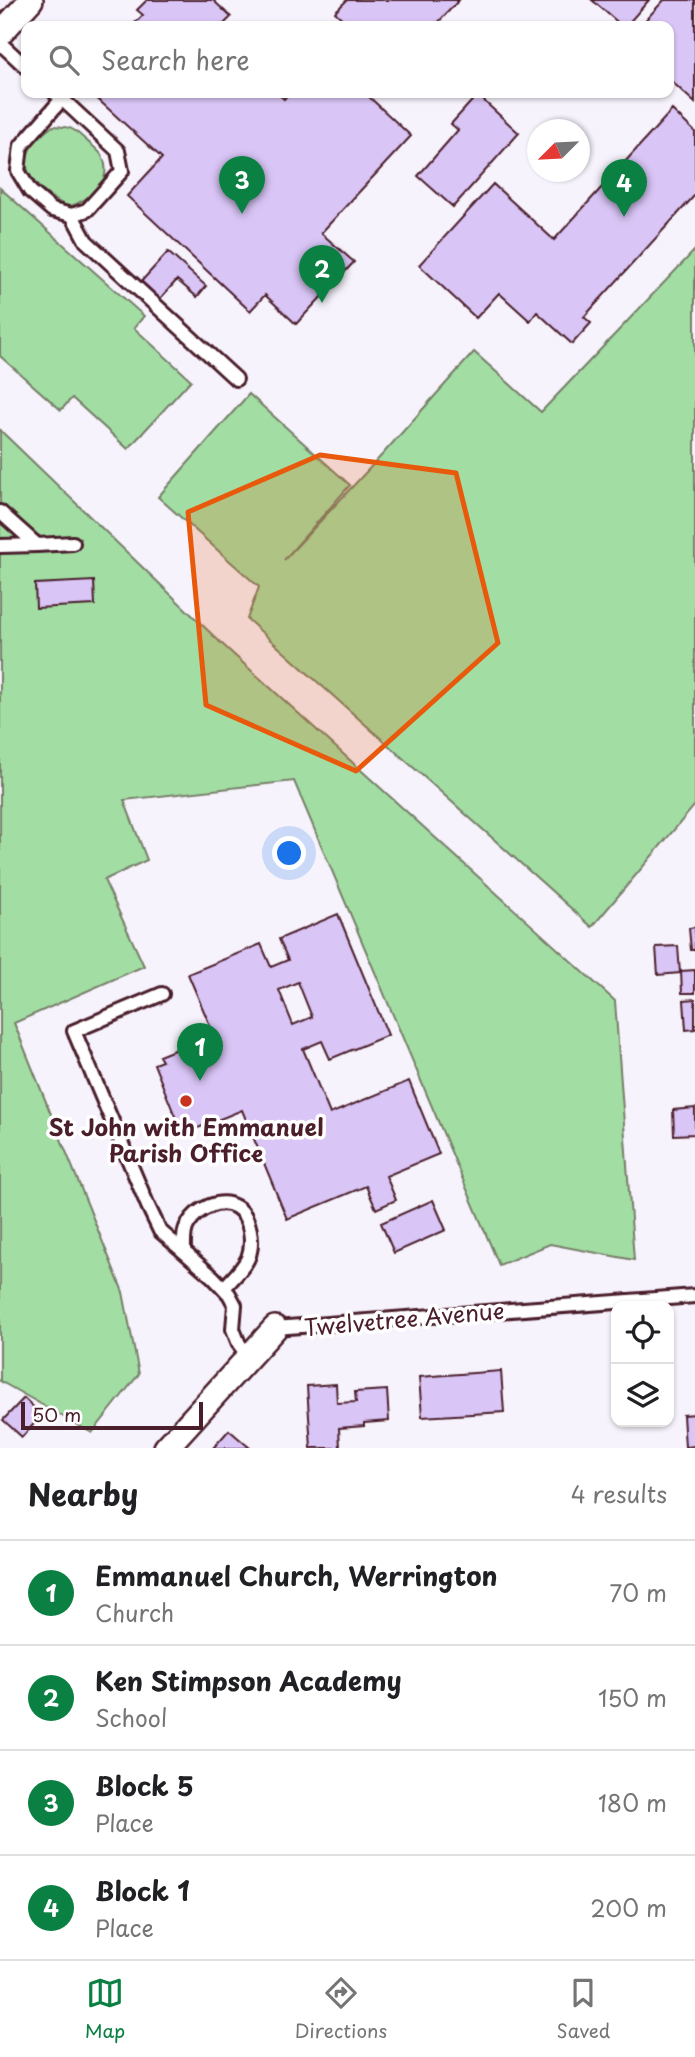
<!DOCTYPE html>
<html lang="en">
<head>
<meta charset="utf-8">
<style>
	:root { --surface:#fff; --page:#f2f2f2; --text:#202124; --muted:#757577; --line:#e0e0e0; --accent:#0b8043 }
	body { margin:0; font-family:"Playpen Sans",sans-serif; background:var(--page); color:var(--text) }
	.controls { position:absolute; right:21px; bottom:21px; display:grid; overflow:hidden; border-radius:14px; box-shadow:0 2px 5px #0004 }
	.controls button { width:63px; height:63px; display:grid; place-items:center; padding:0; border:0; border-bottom:2px solid var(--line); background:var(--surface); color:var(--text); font:35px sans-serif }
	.compass { position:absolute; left:527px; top:119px; width:63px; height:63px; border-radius:50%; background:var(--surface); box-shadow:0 2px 5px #0004; rotate:246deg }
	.scale { position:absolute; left:21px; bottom:18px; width:182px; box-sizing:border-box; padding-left:7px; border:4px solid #4a1f2b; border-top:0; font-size:19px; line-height:24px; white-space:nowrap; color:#4a1f2b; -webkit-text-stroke:5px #fff; paint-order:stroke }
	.you { position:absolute; left:290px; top:854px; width:24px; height:24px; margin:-18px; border:5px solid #fff; border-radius:50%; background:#1a73e8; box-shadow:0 0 0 10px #1a73e833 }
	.badge { display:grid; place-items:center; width:46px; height:46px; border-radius:50%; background:var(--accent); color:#fff; font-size:23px; font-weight:700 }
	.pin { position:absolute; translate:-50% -58px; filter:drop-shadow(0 2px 4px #0008) }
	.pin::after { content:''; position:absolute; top:37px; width:24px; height:21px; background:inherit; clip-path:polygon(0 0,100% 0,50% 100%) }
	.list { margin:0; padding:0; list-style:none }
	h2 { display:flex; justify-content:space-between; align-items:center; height:91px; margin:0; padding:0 28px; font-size:30px }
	h2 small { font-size:23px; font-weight:400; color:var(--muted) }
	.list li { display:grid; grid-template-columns:46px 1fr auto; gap:21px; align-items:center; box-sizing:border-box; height:105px; padding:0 28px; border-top:2px solid var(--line) }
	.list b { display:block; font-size:26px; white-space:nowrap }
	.list p { margin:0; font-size:23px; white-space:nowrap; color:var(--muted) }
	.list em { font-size:23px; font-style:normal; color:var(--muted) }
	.icon { flex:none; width:38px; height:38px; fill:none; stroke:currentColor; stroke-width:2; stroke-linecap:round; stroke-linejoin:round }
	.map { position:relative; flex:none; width:695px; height:1448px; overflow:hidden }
	.search { position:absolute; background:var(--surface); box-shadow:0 2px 5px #0004; left:21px; right:21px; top:21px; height:77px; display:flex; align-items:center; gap:18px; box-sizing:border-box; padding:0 24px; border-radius:14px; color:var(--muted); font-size:26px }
	.sheet { height:511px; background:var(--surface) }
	nav { display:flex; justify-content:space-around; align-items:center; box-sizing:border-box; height:98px; border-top:2px solid var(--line); background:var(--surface); font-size:19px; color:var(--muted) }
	nav a { display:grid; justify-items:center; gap:4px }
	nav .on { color:var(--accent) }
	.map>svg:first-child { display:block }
</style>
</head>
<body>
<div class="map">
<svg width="695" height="1448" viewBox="0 0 695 1448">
	<rect width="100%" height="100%" fill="#f7f3fd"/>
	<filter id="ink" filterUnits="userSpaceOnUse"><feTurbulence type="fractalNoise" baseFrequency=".0143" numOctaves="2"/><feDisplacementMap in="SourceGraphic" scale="14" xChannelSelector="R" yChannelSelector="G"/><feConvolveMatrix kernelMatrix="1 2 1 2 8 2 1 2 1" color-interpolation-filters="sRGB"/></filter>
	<g filter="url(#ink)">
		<!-- green -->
		<path fill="#a2dea4" stroke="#767e68" stroke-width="2" d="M53 126C73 127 72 128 87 141 91 145 99 150 102 156 115 182 89 200 68 207 27 186 7 157 53 126Z
			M0 188 144 316 134 328 191 380 128 449 72 398 61 410 0 356Z
			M695 250V805L592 927 247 619 259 587 158 497 249 394 350 485 284 560 381 456 474 352 541 412Z
			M0 430 221 643 615 1001 634 1260 550 1244 499 1265 294 781 124 800 147 860 104 880 144 966 14 1023 123 1292 139 1374 92 1433 0 1381Z"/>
		<!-- building -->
		<path fill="#d9c5f6" stroke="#4a1f2b" stroke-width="2" fill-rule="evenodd" d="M147 0H213L231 17 222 26H132L143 15 137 10Z
			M347 0H459L435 26H350L335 12Z
			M592 0H649L626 26H622Z
			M664 0H695V103L669 79V26H640Z
			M91 93H277L284 99 289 93H309L312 95 314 93H365L411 136 321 233 354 262 296 324 265 295 250 311 127 196 162 158Z
			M479 93 485 99 484 101 519 133 453 207 418 176 458 130 451 124Z
			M672 110 695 132V195L584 317 591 323 572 344 537 312 530 321 499 293 476 318 419 265 493 184 554 240Z
			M168 252 206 286 197 297 177 280 157 302 138 285Z
			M94 581 95 605 36 608 35 584Z
			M338 914 388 1035 330 1059 322 1041 303 1049 330 1114 409 1081 439 1154 386 1176 396 1200 376 1209 366 1186 287 1219 242 1110 193 1130 187 1117 177 1121 154 1064 162 1061 159 1056 199 1040 196 1034 211 1028 188 974 261 944 271 967 288 960 279 939ZM298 982 312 1017 293 1025 279 990Z
			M695 927V950H691L689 928Z
			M678 946 680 973 658 975 656 947Z
			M695 970V993H682L681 971Z
			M695 999V1029L686 1030 684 1000Z
			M695 1108V1134L674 1135 673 1110Z
			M433 1200 446 1230 394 1253 381 1223Z
			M501 1371 504 1412 422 1417 419 1377Z
			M336 1384 337 1403 356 1402 355 1392 387 1390 389 1421 364 1423V1426L339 1428 340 1448H311L307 1386Z
			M24 1398 42 1415 22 1437 3 1420Z
			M695 1414V1446L685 1447 683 1415Z
			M229 1430 250 1448H213Z"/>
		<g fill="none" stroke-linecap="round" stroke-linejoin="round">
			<defs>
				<path id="service" d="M0 43 26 67
					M55 93 62 99 118 151 122 171 87 210 72 215 52 210 30 191 18 171 21 146 62 99
					M72 215 86 241 236 379
					M0 512 37 545 0 546
					M37 545 73 543
					M162 994 74 1031 148 1206 160 1231 213 1277 229 1294 235 1305 233 1329 239 1344 249 1357
					M184 1250C184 1242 183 1231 188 1224 197 1209 220 1197 236 1207 251 1216 254 1243 248 1258 243 1269 232 1279 224 1288
					M275 1328 695 1296"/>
				<path id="minor" d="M0 34 31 0
					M166 1448 275 1328"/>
			</defs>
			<!-- service casing -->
			<use href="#service" stroke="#4a1f2b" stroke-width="18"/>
			<!-- minor casing -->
			<use href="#minor" stroke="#4a1f2b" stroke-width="28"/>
			<!-- service -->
			<use href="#service" stroke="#fff" stroke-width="12"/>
			<!-- minor -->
			<use href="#minor" stroke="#fff" stroke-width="23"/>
		</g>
	</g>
	<!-- marked area -->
	<path fill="#e8590c" fill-opacity="0.2" stroke="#e8590c" stroke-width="5" stroke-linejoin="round" d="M320 455 456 473 498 643 356 771 206 705 188 512Z"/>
	<!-- markers -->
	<circle fill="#c8321e" stroke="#fff" stroke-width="2.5" cx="186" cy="1101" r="7"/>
	<g text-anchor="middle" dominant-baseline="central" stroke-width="7" stroke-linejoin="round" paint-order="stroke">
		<!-- poi labels -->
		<g font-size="23" font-weight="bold" fill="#4a1f2b" stroke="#fff">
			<text x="186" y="1126">St John with Emmanuel<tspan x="186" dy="26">Parish Office</tspan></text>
		</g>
		<!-- street labels -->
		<g font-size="23" fill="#4a1f2b" stroke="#fff">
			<text transform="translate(404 1318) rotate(-5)">Twelvetree Avenue</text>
		</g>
	</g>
</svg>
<div class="controls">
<button><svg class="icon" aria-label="locate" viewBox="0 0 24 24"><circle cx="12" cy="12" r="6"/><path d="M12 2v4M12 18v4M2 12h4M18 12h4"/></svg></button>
<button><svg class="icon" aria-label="layers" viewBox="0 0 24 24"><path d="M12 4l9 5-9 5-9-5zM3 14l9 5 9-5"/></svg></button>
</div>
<svg class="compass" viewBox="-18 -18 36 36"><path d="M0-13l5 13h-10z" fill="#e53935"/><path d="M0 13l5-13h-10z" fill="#757577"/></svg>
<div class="scale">50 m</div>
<div class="you"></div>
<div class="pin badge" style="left:200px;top:1081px">1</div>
<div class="pin badge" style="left:322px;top:303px">2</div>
<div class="pin badge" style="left:242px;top:214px">3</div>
<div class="pin badge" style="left:624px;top:217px">4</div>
<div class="search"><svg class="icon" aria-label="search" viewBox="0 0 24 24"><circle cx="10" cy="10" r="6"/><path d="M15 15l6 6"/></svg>Search here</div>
</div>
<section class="sheet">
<h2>Nearby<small>4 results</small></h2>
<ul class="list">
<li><span class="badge">1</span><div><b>Emmanuel Church, Werrington</b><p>Church</p></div><em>70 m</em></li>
<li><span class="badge">2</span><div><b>Ken Stimpson Academy</b><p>School</p></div><em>150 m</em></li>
<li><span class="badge">3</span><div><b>Block 5</b><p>Place</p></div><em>180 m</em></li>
<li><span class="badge">4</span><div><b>Block 1</b><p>Place</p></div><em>200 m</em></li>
</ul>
</section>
<nav>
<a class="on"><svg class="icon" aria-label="map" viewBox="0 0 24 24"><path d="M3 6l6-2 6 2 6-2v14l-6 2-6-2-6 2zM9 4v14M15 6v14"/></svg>Map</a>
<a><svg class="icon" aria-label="directions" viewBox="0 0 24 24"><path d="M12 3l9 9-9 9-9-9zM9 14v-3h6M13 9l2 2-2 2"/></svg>Directions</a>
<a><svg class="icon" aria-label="saved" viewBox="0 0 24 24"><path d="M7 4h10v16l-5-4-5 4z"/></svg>Saved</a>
</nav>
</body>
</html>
